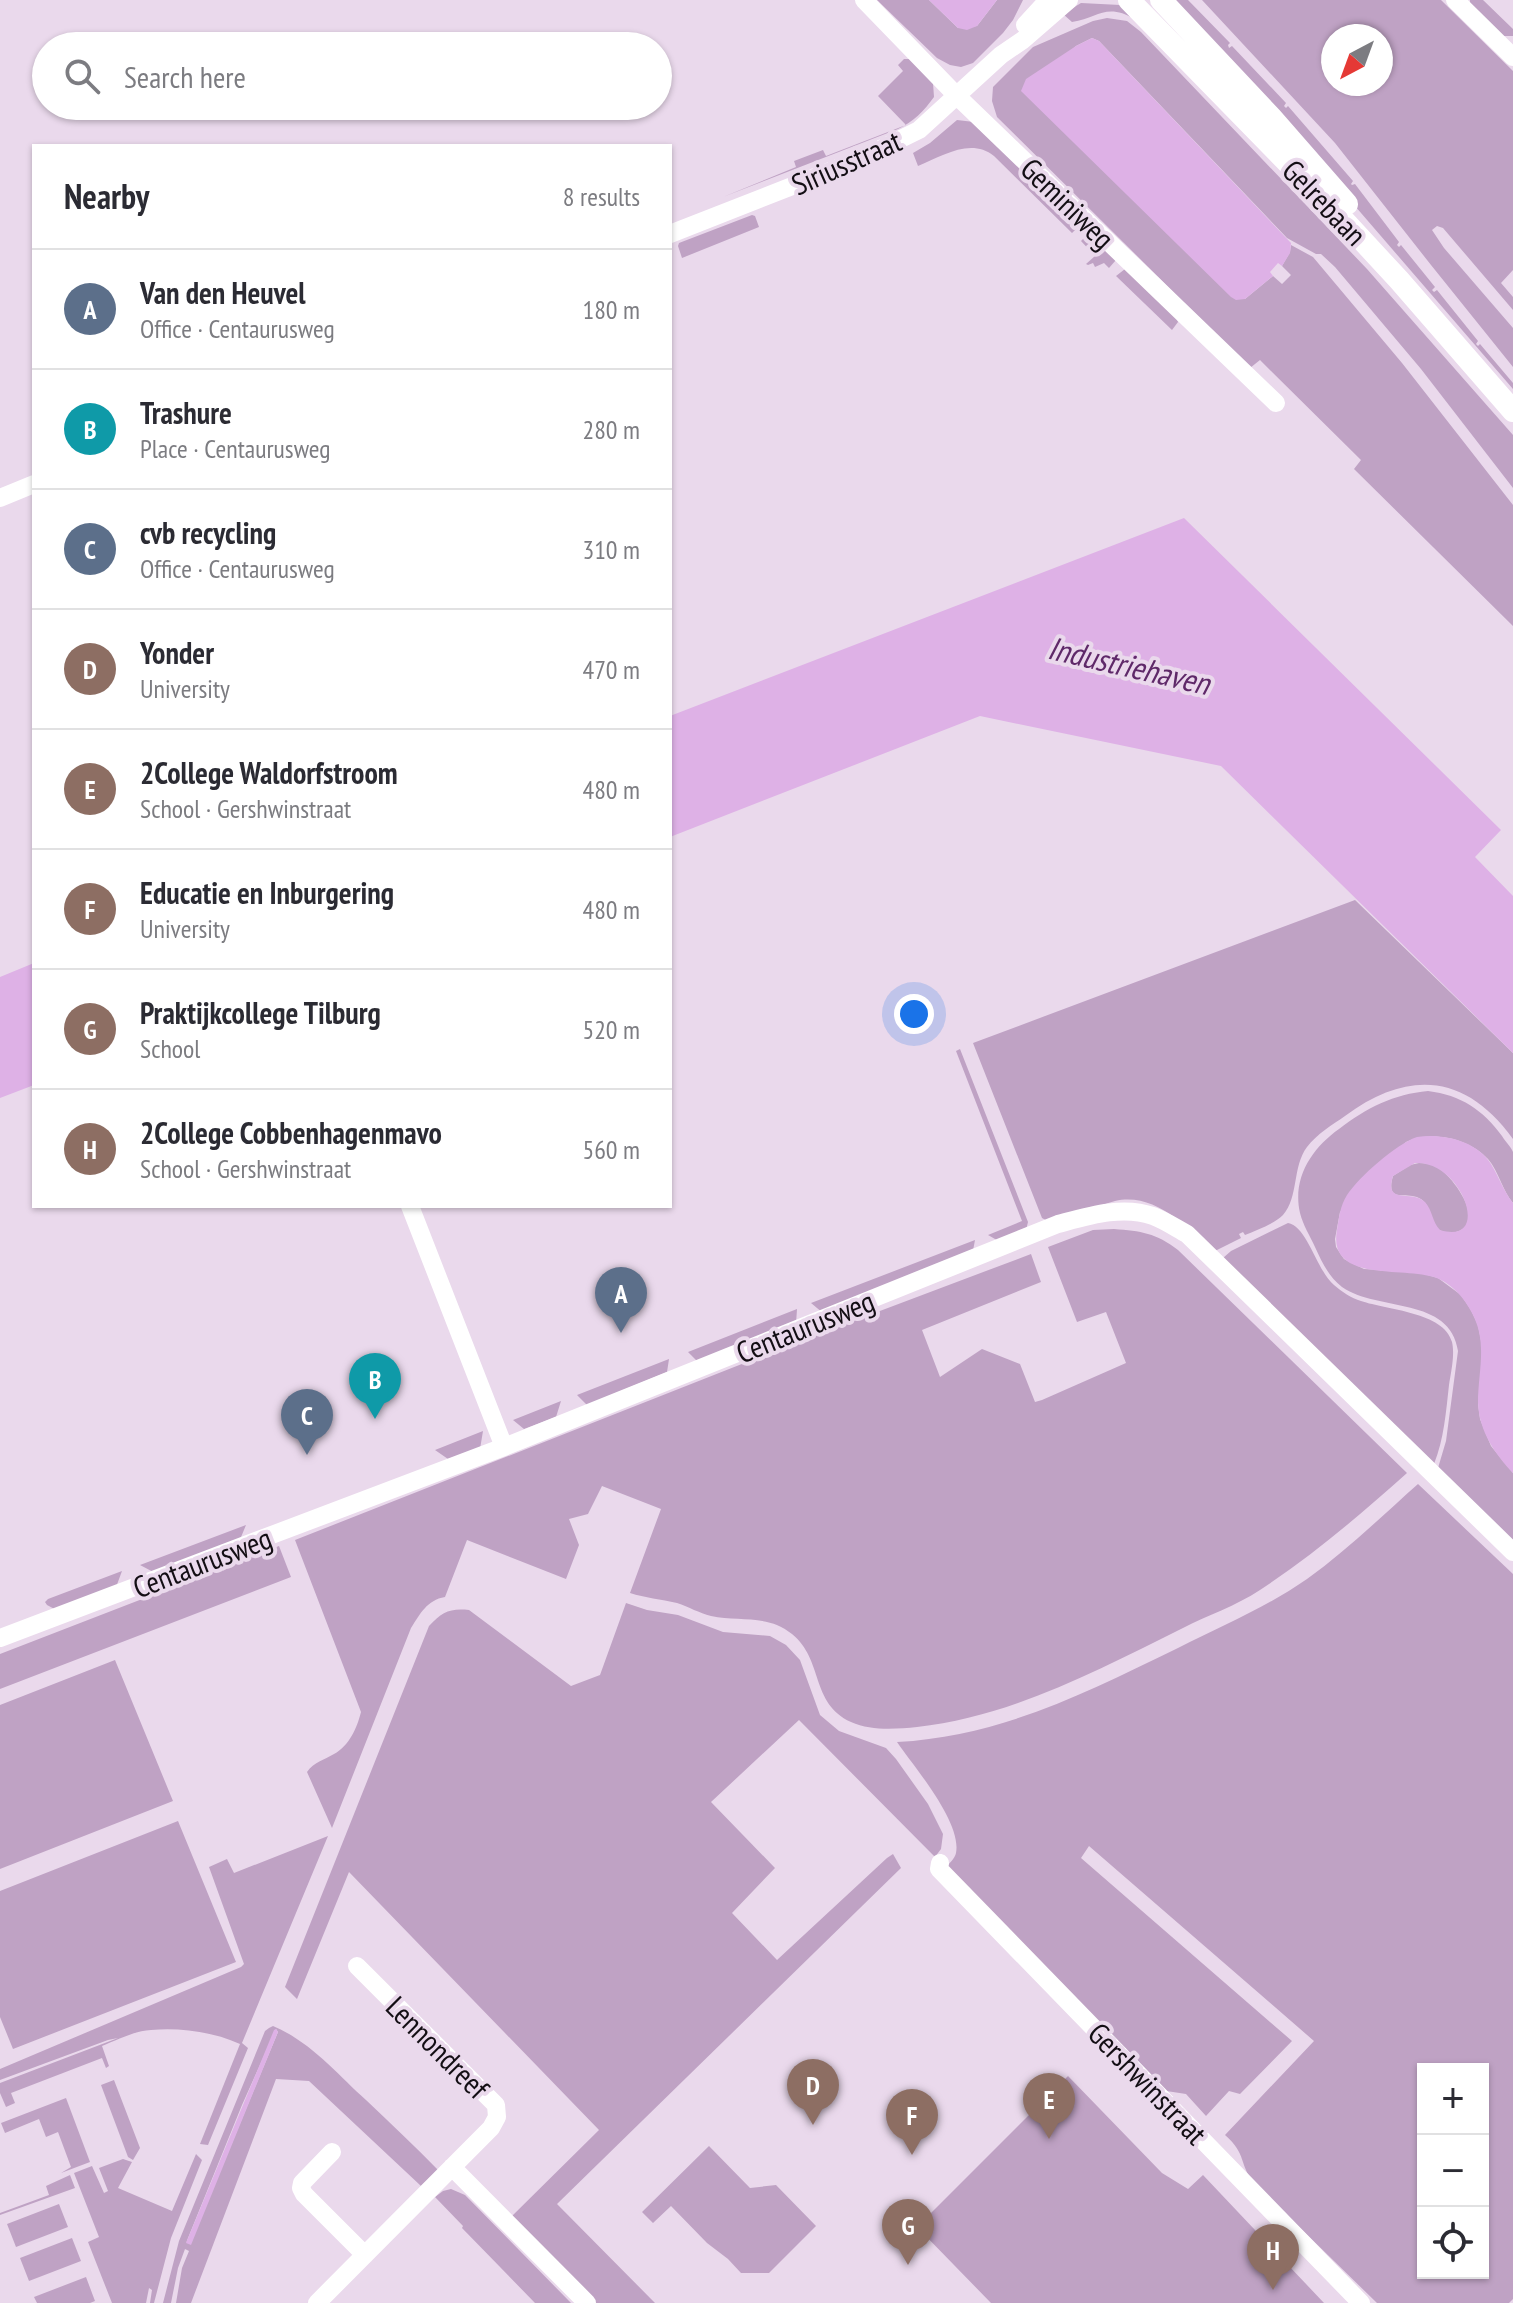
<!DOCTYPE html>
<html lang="en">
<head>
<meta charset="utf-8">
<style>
	:root { --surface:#fff; --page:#f2f2f3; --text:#2b2b33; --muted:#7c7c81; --line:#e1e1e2; --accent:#ad52bd }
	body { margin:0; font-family:"PT Sans Narrow",sans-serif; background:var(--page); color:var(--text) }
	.controls { position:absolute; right:24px; bottom:24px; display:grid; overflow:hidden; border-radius:0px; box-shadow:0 2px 6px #0004 }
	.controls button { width:72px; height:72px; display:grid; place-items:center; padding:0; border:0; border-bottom:2px solid var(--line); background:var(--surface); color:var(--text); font:40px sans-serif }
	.compass { position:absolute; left:1321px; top:24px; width:72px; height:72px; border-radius:50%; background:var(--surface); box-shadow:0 2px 6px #0004; rotate:221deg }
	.you { position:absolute; left:914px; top:1014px; width:28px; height:28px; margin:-20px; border:6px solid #fff; border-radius:50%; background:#1a73e8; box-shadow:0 0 0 12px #1a73e833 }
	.badge { display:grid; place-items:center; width:52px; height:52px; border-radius:50%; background:var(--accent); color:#fff; font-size:26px; font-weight:700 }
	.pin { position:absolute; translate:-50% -66px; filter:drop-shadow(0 2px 4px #0008) }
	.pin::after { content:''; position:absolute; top:42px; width:28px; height:24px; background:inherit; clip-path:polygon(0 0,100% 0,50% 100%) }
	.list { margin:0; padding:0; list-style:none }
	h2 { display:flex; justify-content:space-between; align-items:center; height:104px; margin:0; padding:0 32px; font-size:34px }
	h2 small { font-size:26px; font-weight:400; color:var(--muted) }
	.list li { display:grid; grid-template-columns:52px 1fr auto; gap:24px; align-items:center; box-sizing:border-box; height:120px; padding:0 32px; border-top:2px solid var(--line) }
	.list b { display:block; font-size:30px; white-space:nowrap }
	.list p { margin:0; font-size:26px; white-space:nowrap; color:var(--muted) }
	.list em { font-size:26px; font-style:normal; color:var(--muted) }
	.icon { flex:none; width:44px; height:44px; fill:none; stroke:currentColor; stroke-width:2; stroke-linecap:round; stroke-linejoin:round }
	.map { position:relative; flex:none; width:1513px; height:2303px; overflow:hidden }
	.search { position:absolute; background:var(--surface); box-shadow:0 2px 6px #0004; left:32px; top:32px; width:640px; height:88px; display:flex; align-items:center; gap:20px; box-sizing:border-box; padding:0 28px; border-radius:44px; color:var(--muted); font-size:30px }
	.panel { position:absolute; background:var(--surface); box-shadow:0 2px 6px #0004; left:32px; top:144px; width:640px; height:1064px; border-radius:0px }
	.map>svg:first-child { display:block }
</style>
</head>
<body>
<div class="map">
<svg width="1513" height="2303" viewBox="0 0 1513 2303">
	<rect width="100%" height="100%" fill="#ead9ec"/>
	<!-- green -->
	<path fill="#bfa2c4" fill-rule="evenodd" d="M877 0H929L958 28 977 26 997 0H1023L1013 20 1003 33 973 63 961 67 950 65 937 58Z
		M1171 0H1188L1230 43 1228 45 1229 48 1232 46 1286 103 1284 106 1286 108 1288 106 1353 181 1351 184 1352 185 1355 184 1399 242 1397 245 1399 247 1401 245 1435 287 1432 290 1434 292 1437 290 1478 341 1476 344 1478 346 1480 344 1513 383V389L1298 140Z
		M1202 0H1441L1513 71V270L1501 283 1513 297V310L1443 228 1437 226 1432 230 1444 248 1513 328V367L1431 265 1335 143ZM1333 36H1381V84H1333Z
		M1470 0H1483L1513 29V36H1503L1470 4Z
		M1081 3 1120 5 1136 20C1106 2 1099 18 1072 22L1063 14Z
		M1107 18 1127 21 1141 32 1367 269 1513 435V488L1421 369 1335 267 1321 254H1316L1287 238 1099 41 1092 38 1076 46 1025 94 1245 299 1273 276 1282 284 1291 275 1282 266 1290 252 1291 245 1313 257 1402 363 1513 505V626L1354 469 1361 460 1260 360 1250 368 997 117 992 101 993 87 1033 47 1093 21Z
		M904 59H912L933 83 934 97C924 111 913 122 898 129L723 197 796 167 794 161 823 150 826 156 906 125 878 96 903 71 898 65Z
		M957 120 974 122 1077 221V228L1072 233 994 156C971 137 942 156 918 166L913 153 930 143Z
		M752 215 755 216 759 227 682 258 678 246 679 243Z
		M1092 236 1116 260 1109 268 1104 263 1095 267 1093 263 1088 265 1086 264 1095 256 1081 241 1085 237Z
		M1125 269 1177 319 1178 322 1172 330 1116 276Z
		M1355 900 1513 1053V1139C1466 1074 1409 1069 1345 1116 1332 1125 1317 1134 1307 1147 1292 1167 1299 1197 1283 1215 1274 1224 1257 1230 1245 1235L1243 1232 1239 1234 1241 1238 1217 1250 1213 1251C1187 1227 1155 1192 1115 1201 1095 1206 1074 1217 1055 1225L1042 1218 973 1043Z
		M960 1049 1028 1222 1025 1234 1002 1243 988 1235 1022 1221 956 1051Z
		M1428 1091C1461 1095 1483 1110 1502 1136 1505 1141 1511 1147 1513 1152 1513 1162 1513 1191 1513 1203 1502 1190 1499 1172 1488 1159 1469 1138 1431 1130 1406 1142L1340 1212 1335 1239 1336 1247 1344 1259 1364 1269 1417 1272 1438 1278 1461 1295 1471 1310 1478 1325 1483 1351 1478 1404 1480 1419 1491 1446 1513 1473V1546L1438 1468 1446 1441 1458 1351C1450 1296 1378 1312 1342 1287 1328 1276 1322 1262 1315 1247 1310 1236 1303 1225 1300 1213 1292 1178 1312 1148 1339 1129 1366 1108 1394 1094 1428 1091Z
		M1419 1163C1426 1163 1431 1164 1437 1167 1453 1176 1488 1224 1456 1232 1451 1234 1442 1232 1438 1229 1428 1221 1432 1204 1419 1198 1406 1191 1385 1204 1393 1176L1410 1165Z
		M1288 1223C1307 1226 1317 1271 1334 1285 1342 1292 1351 1298 1361 1301 1387 1310 1444 1312 1452 1342 1455 1355 1451 1372 1449 1385 1446 1412 1444 1439 1434 1464L1223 1258 1231 1251Z
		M1114 1229C1141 1231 1156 1233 1178 1250L1407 1473C1360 1515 1312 1556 1260 1590 1236 1606 1208 1615 1183 1628 1098 1670 1013 1716 917 1727 896 1729 871 1731 851 1722 810 1703 824 1660 792 1634 768 1614 739 1622 711 1616 699 1613 689 1607 677 1603 661 1599 645 1598 630 1593L661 1509 602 1486 588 1514 569 1519 579 1545 566 1579 467 1540 445 1597C427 1600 420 1614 411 1628L332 1828 307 1772C314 1762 324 1760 334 1754 349 1746 357 1728 361 1712L295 1540 803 1340 1031 1254 1041 1282 922 1330 940 1377 982 1349 1020 1364 1035 1402 1042 1400 1126 1363 1106 1312 1077 1322 1048 1247 1093 1230Z
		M975 1240 972 1256 823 1313 811 1303Z
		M797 1309 796 1324 698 1362 688 1352Z
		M669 1359 667 1372 587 1405 577 1395Z
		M561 1401 556 1417 524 1429 513 1420Z
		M483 1431 480 1449 448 1459 435 1450Z
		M1418 1484 1513 1574V2299L1509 2303H1377L1254 2183C1239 2165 1247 2154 1225 2135L1314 2041 1089 1846 1081 1858 1292 2041 1240 2094 1229 2091 1206 2116 1186 2094 1160 2090 945 1868C949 1864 955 1858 956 1853 962 1822 914 1767 897 1742 1002 1736 1085 1693 1178 1648 1222 1626 1267 1607 1307 1579 1346 1551 1382 1516 1418 1484ZM1423 2069H1483V2273H1423Z
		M246 1525 239 1542 157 1574 140 1565Z
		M279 1546 291 1577 0 1689V1654Z
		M122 1571 115 1590 60 1612 47 1605 45 1602 48 1599Z
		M626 1603 647 1610 678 1615 723 1632 770 1636 786 1645 800 1660 820 1715 839 1731 886 1748 896 1759 928 1804 943 1834 941 1849 935 1857 799 1720 711 1802 775 1868 732 1913 777 1960 887 1858 893 1854 901 1868 557 2204 655 2303H593L511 2217 599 2130 349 1872 297 1999 285 1987 429 1626C442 1612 450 1608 469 1610L571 1686 600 1675Z
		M115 1660 173 1801 0 1869V1705Z
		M178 1821 236 1962 13 2049 0 2017V1891Z
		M328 1836 242 2043 248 2048 208 2145 200 2144 240 2044C214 2032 179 2027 151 2030 134 2031 117 2040 102 2046L109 2066 106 2068 102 2058 11 2093 15 2103 6 2107 0 2093V2083L118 2038 108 2040 0 2080V2069L241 1967 244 1964 209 1867 227 1859 234 1873Z
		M273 2026C311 2042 337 2074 366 2100 390 2123 415 2146 438 2170L421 2186 309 2081 276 2079 191 2303H176L182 2268 189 2251 185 2249 178 2268 171 2303H163L179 2241 265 2031 269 2028ZM276 2029 278 2032 202 2215 186 2243 242 2105Z
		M1068 2076 1162 2173 1188 2189 1203 2175 1324 2303H991L917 2227Z
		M114 2080 140 2148 133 2160 128 2157 101 2085Z
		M66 2098 90 2162 61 2173 71 2167 58 2132 46 2137 39 2119 5 2133 1 2123Z
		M709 2146 750 2188 776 2185 816 2226 769 2273H741L728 2259 707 2243 671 2206 653 2223 642 2212Z
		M196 2154 202 2160 171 2238 154 2303H150L152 2290 149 2288 146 2303H112L88 2242 99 2237 74 2173 92 2166 104 2193 108 2191 99 2168 123 2159 132 2162 118 2188 172 2211Z
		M70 2175 75 2188 0 2215V2213L49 2195 46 2186Z
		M451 2189 465 2195 571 2303H535L462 2228 463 2226 435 2197 443 2191Z
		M59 2204 68 2227 16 2247 7 2224Z
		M72 2238 81 2261 29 2281 20 2258Z
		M86 2277 95 2301 90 2303H37L34 2297Z"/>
	<!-- water -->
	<path fill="#deb1e6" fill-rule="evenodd" d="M929 0H997L977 26 967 30 958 28Z
		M1092 38 1099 41 1291 243 1290 253 1282 266 1278 263 1270 272 1273 276 1245 299 1236 300 1231 297 1021 91 1026 79 1076 46Z
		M1184 518 1501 830 1475 857 1513 896V1053L1221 766 980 716 670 837V716Z
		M34 963V1085L0 1098V977Z
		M1417 1137C1443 1133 1477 1141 1491 1164 1499 1177 1504 1192 1513 1203V1473C1495 1454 1479 1431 1478 1403 1478 1371 1488 1343 1472 1313 1464 1298 1454 1286 1439 1279 1409 1265 1327 1285 1337 1230 1339 1218 1340 1206 1347 1195 1359 1177 1396 1144 1417 1137ZM1415 1163C1462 1160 1493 1246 1440 1230 1432 1222 1433 1211 1425 1202 1412 1189 1384 1206 1393 1176Z
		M276 2029 278 2032 191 2245 186 2243 274 2030Z"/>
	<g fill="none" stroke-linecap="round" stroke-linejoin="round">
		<!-- minor -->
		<path stroke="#fff" stroke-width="18" d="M864 0 957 96 1276 403
			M1455 0 1513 57
			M1025 25 1048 0
			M670 234 856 161 919 130 1001 55 1023 40 1069 0
			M0 498 34 484
			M410 1206 504 1447
			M0 1638 504 1447 1058 1224C1088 1216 1122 1205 1153 1216 1164 1220 1176 1228 1187 1234L1513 1552
			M940 1863 939 1869 1361 2303
			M332 2152 302 2183 301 2188 304 2194 365 2255
			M452 2167 587 2303
			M317 2303 491 2128 497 2117 496 2105 357 1966"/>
		<!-- tertiary -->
		<path stroke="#fff" stroke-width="22" d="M1129 0 1337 213 1399 280 1513 411
			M1161 0 1271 117 1347 204"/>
	</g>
	<g text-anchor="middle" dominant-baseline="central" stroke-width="8" stroke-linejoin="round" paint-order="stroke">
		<!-- street labels -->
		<g font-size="30" fill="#130e14" stroke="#ead9ec">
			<text transform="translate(846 162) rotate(-24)">Siriusstraat</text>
			<text transform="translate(1325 202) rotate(46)">Gelrebaan</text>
			<text transform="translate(1068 203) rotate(44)">Geminiweg</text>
			<text transform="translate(805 1326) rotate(-22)">Centaurusweg</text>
			<text transform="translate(202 1562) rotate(-21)">Centaurusweg</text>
			<text transform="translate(438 2047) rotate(45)">Lennondreef</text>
			<text transform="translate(1148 2083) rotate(46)">Gershwinstraat</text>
		</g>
		<!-- water labels -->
		<g font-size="32" font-style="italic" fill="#5f2969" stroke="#ead9ec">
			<text transform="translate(1129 665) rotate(13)">Industriehaven</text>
		</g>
	</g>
</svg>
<div class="controls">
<button>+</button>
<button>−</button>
<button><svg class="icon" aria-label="locate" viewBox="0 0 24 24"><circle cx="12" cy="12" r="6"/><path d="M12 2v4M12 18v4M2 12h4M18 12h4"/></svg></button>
</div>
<svg class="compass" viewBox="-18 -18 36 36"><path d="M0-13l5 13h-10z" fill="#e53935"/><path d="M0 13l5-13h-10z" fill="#7c7c81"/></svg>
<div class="you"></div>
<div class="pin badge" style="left:621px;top:1333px;background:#5c6f8a">A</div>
<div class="pin badge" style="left:375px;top:1419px;background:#0f9aa8">B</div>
<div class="pin badge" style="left:307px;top:1455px;background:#5c6f8a">C</div>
<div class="pin badge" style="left:813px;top:2125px;background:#8d6e63">D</div>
<div class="pin badge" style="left:1049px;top:2139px;background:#8d6e63">E</div>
<div class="pin badge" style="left:912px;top:2155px;background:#8d6e63">F</div>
<div class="pin badge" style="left:908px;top:2265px;background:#8d6e63">G</div>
<div class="pin badge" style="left:1273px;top:2290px;background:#8d6e63">H</div>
<div class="search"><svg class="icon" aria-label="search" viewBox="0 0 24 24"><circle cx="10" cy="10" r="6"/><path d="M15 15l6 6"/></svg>Search here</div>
<section class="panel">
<h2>Nearby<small>8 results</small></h2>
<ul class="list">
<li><span class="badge" style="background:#5c6f8a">A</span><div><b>Van den Heuvel</b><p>Office · Centaurusweg</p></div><em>180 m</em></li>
<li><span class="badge" style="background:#0f9aa8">B</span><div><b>Trashure</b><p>Place · Centaurusweg</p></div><em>280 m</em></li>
<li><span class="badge" style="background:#5c6f8a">C</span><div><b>cvb recycling</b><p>Office · Centaurusweg</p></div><em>310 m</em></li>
<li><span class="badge" style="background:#8d6e63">D</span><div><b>Yonder</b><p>University</p></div><em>470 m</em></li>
<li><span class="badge" style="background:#8d6e63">E</span><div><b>2College Waldorfstroom</b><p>School · Gershwinstraat</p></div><em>480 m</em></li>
<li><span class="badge" style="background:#8d6e63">F</span><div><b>Educatie en Inburgering</b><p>University</p></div><em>480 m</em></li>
<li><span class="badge" style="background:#8d6e63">G</span><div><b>Praktijkcollege Tilburg</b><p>School</p></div><em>520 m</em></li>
<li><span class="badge" style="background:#8d6e63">H</span><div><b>2College Cobbenhagenmavo</b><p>School · Gershwinstraat</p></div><em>560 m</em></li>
</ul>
</section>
</div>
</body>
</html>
